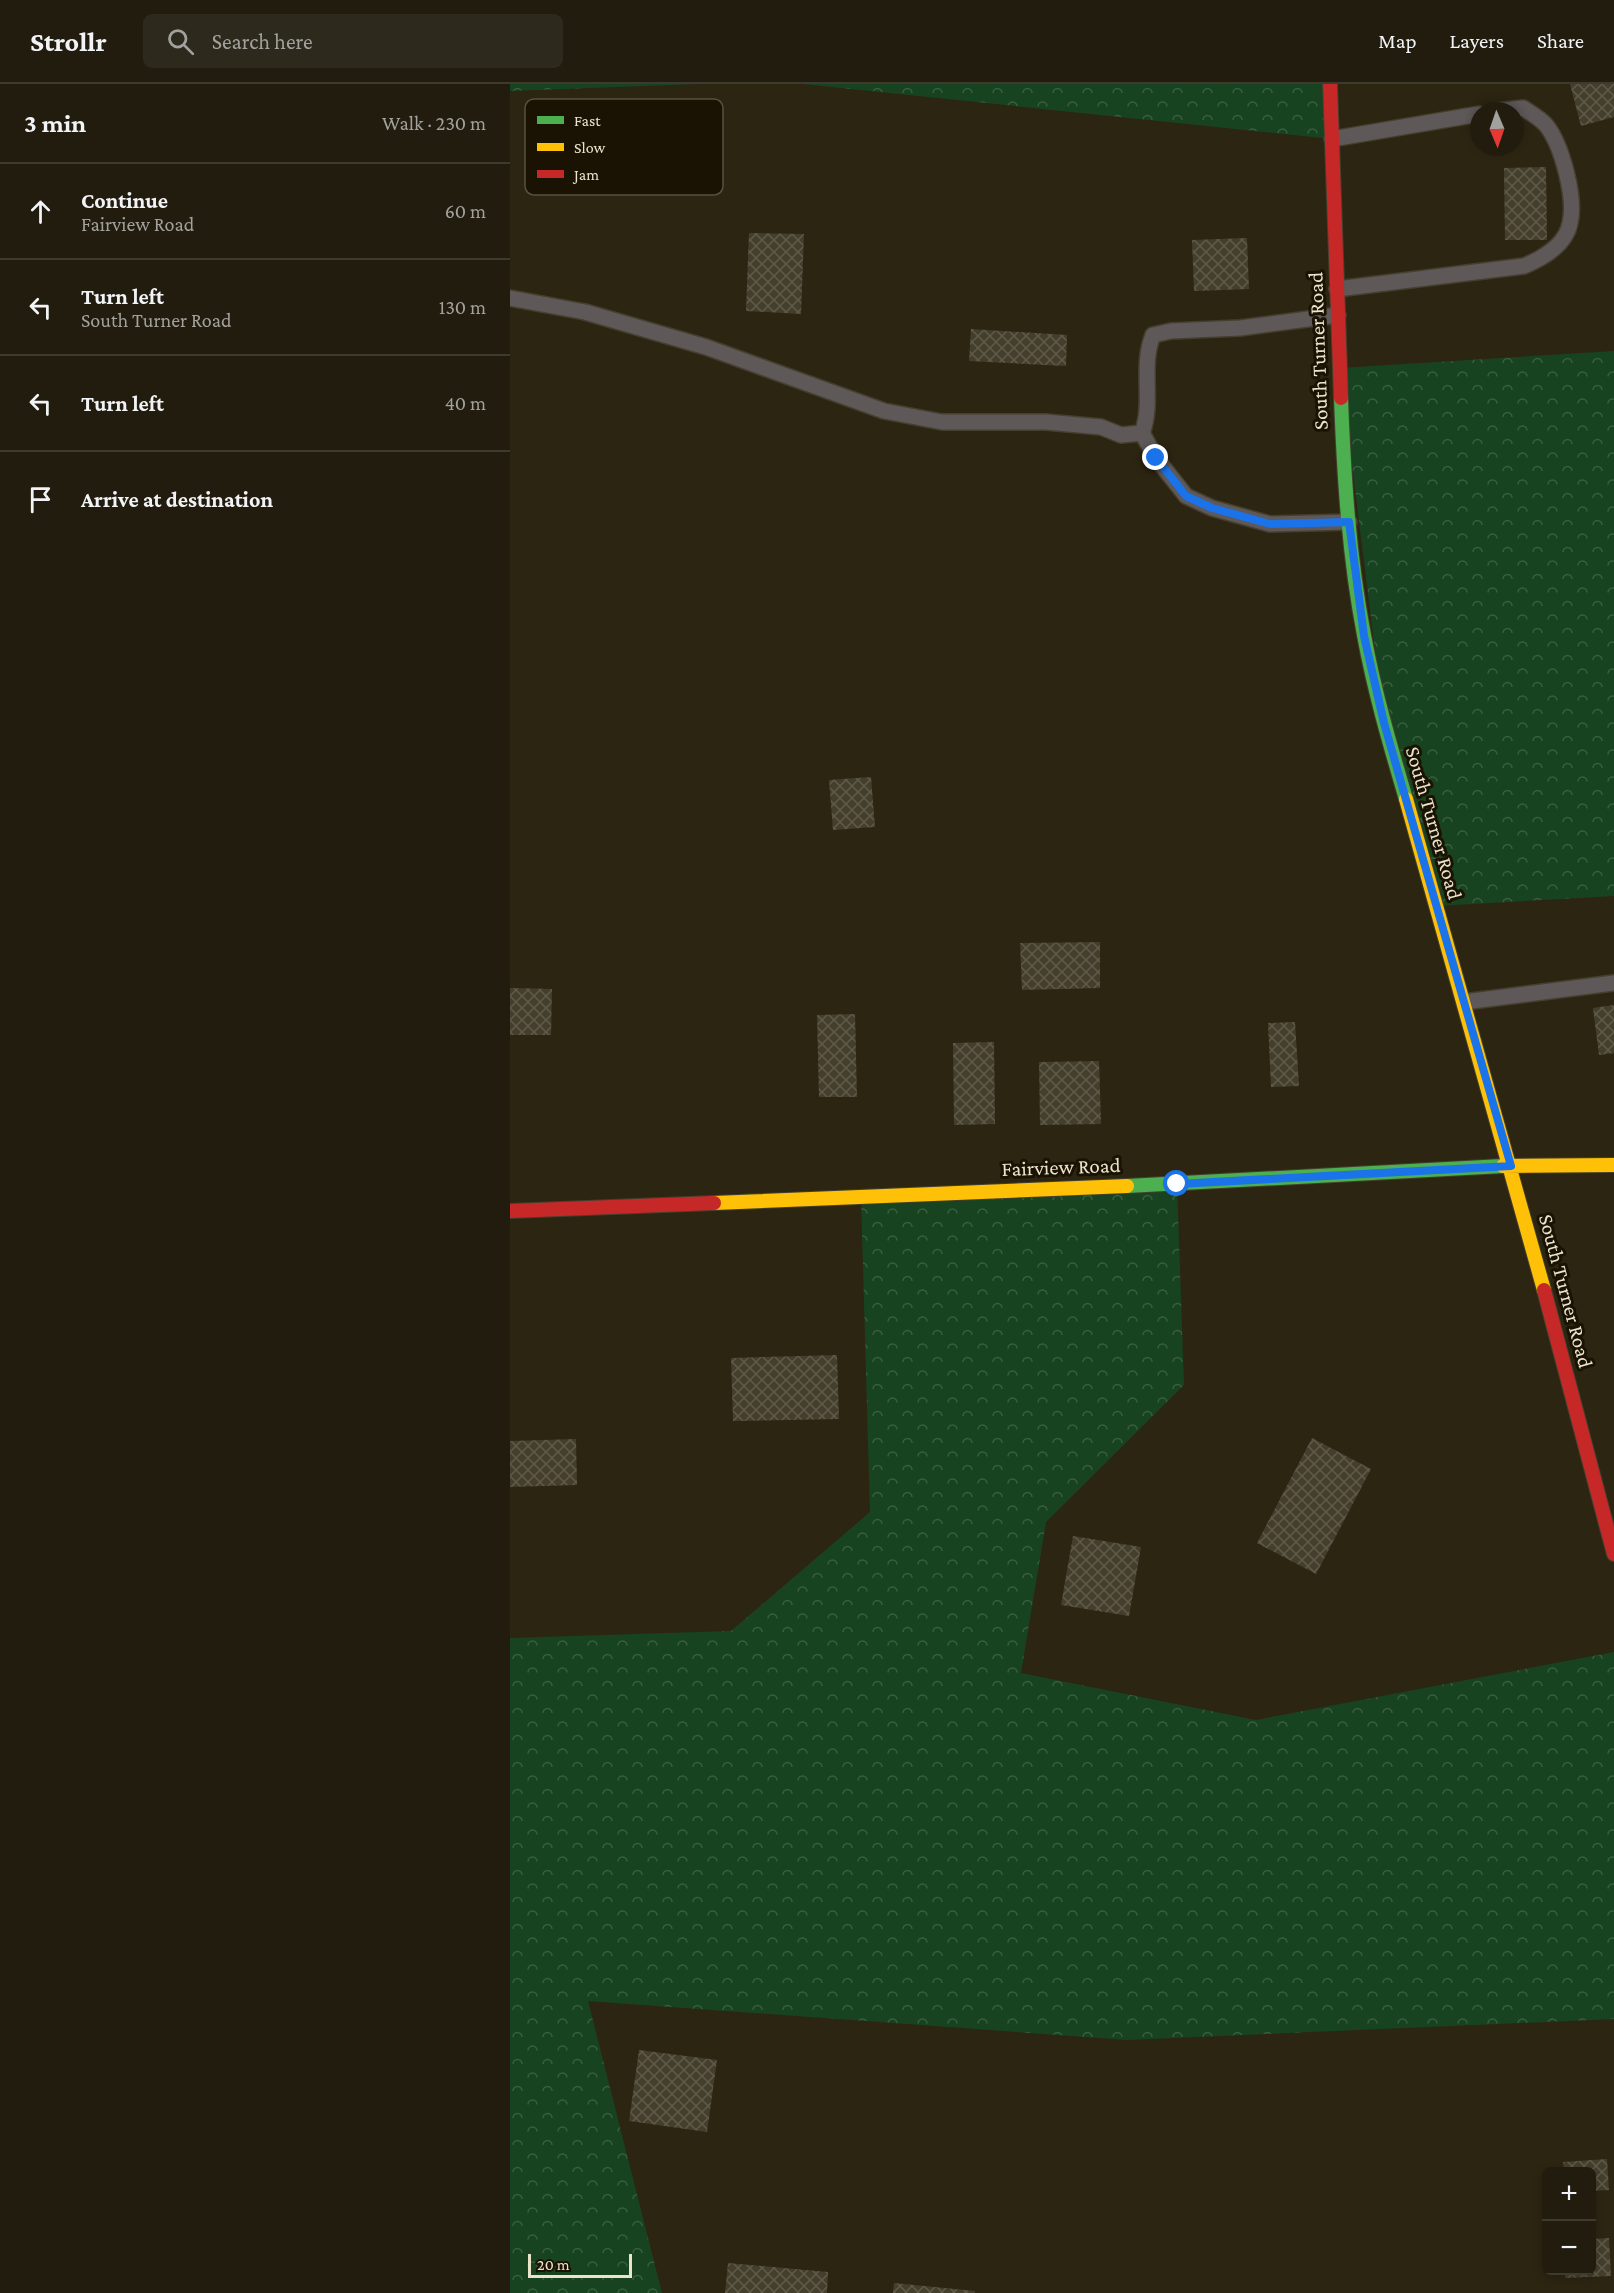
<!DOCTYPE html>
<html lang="en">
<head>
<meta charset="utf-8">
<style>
	:root { --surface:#211c0e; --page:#2d291c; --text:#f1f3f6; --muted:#a2a19e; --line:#3e3a2e }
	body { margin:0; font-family:"Crimson Pro",serif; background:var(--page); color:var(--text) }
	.controls { position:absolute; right:18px; bottom:18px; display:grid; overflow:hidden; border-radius:9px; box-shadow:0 3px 9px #0003 }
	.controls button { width:54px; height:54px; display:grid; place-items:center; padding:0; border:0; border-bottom:2px solid var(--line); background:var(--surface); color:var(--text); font:30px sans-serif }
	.compass { position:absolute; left:960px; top:18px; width:54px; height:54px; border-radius:50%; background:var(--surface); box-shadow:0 3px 9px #0003; rotate:178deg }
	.scale { position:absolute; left:18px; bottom:15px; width:104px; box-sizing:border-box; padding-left:6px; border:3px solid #ece3cb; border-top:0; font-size:16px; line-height:21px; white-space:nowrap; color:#ece3cb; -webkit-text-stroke:4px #1a1303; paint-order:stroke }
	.stop { position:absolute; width:18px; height:18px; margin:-14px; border:4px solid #1a73e8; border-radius:50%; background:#fff }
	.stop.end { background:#1a73e8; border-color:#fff; box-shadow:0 2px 6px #0008 }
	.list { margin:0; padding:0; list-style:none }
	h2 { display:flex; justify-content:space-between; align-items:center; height:78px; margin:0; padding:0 24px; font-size:26px }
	h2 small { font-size:20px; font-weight:400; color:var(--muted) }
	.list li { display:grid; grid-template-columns:39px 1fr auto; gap:18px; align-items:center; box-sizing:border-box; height:96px; padding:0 24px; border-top:2px solid var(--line) }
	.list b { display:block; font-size:22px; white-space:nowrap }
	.list p { margin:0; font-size:20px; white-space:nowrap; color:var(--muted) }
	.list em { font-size:20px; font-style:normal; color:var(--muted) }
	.icon { flex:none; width:33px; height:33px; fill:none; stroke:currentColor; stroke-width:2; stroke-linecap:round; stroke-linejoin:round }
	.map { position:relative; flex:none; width:1104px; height:2209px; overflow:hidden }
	header { display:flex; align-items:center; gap:36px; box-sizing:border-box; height:84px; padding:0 30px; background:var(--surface); border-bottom:2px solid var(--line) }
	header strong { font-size:28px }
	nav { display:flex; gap:33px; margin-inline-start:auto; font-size:21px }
	.search { width:420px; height:54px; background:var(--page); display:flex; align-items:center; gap:15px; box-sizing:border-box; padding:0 21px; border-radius:9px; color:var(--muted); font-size:22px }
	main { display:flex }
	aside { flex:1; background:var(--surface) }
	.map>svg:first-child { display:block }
</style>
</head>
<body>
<header>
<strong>Strollr</strong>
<div class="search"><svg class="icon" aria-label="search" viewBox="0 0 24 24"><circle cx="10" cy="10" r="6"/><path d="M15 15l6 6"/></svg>Search here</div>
<nav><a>Map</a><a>Layers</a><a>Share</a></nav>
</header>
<main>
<aside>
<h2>3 min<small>Walk · 230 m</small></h2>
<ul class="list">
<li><svg class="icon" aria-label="ahead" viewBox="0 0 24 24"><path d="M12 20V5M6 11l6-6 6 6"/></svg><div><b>Continue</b><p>Fairview Road</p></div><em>60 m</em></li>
<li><svg class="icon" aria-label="left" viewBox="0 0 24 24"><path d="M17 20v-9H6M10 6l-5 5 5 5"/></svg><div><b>Turn left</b><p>South Turner Road</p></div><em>130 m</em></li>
<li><svg class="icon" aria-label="left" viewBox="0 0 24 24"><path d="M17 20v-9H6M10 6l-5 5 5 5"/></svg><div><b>Turn left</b></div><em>40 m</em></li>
<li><svg class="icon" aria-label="arrive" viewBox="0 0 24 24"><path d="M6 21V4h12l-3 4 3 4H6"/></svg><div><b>Arrive at destination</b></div></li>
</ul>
</aside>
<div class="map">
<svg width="1104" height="2209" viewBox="0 0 1104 2209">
	<defs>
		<pattern id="forest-crowns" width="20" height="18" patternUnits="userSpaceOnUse" patternTransform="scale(1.5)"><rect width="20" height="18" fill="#174321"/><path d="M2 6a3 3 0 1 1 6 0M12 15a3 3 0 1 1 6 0" fill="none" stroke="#395e40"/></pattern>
		<pattern id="building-cross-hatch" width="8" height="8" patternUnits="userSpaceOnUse" patternTransform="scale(1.5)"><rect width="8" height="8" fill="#443e2c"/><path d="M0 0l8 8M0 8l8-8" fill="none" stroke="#5f5a49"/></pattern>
	</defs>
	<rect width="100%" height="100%" fill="#2c2512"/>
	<!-- forest -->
	<path fill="url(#forest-crowns)" d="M0 0H186L0 7Z
		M293 0H820L822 55Z
		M1104 267V812L926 822 874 639 830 284Z
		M667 1100 674 1301 536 1438 511 1589 746 1636 1104 1568V1935L617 1956 78 1917 152 2209H0V1554L221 1547 360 1428 351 1113Z"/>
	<!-- building -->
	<path fill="url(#building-cross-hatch)" d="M1060 0H1104V33L1071 42Z
		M1036 83 1037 156H995L994 84Z
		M239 149 294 150 291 230 236 227Z
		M737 154 739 205 684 207 682 156Z
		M461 245 557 251 556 282 459 277Z
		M361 693 365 743 323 746 319 696Z
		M590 858V904L512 906 510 859Z
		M0 904 42 905 41 951H0Z
		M1104 921V969L1089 971 1083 924Z
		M345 930 347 1013H309L307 931Z
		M785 938 789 1002 761 1003 758 939Z
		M484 958 485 1040 444 1041 443 959Z
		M589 977 591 1040 530 1041 529 978Z
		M327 1271 329 1335 223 1337 221 1274Z
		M802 1354 861 1385 806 1490 747 1459Z
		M66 1355 67 1401 0 1403V1357Z
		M563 1452 631 1463 619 1532 551 1521Z
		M129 1966 207 1976 197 2048 119 2037Z
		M1097 2075 1099 2106 1082 2107V2088H1054L1053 2078Z
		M1099 2154 1101 2192 1055 2194V2186H1082V2155Z
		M218 2179 318 2188 317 2209H215Z
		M384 2199 465 2207V2209H383Z"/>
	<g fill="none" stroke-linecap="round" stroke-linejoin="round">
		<defs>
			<path id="lane" d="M822 55 969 30
				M827 205 1014 182C1033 174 1056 161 1060 139 1066 114 1052 61 1036 41 1030 34 1021 29 1013 24L986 27
				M0 214 75 228 196 263 374 327 432 338H536L591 343 611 351 632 349C644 318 630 283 643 251L661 247 730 244 828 231
				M632 349 646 374 676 412 702 424 760 440 839 438
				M954 918 1104 899"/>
			<path id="fast" d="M831 314C834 394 839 473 854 551 864 606 880 661 896 715
				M617 1102 993 1082"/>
			<path id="slow" d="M896 715 1034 1206
				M993 1082 1104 1081
				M204 1119 617 1102"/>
			<path id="jam" d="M820 0 831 314
				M0 1127 204 1119
				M1034 1206 1104 1470"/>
		</defs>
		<!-- lane casing -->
		<use href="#lane" stroke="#443f2e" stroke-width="18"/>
		<!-- fast casing -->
		<use href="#fast" stroke="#443f2e" stroke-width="16"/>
		<!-- slow casing -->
		<use href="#slow" stroke="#443f2e" stroke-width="16"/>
		<!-- jam casing -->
		<use href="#jam" stroke="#443f2e" stroke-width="16"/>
		<!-- lane -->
		<use href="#lane" stroke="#5e5859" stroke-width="15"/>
		<!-- fast -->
		<use href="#fast" stroke="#4caf50" stroke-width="14"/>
		<!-- slow -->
		<use href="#slow" stroke="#ffc107" stroke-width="14"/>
		<!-- jam -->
		<use href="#jam" stroke="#c62828" stroke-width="14"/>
	</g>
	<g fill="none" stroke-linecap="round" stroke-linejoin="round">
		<!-- route -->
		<path stroke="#1a73e8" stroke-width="8" d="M646 374 676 412 702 424 760 440 839 438 854 552 874 639 1001 1082 667 1100"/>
	</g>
	<g text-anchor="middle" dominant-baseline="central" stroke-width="6" stroke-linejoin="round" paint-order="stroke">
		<!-- street labels -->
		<g font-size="21" fill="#ece3cb" stroke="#1a1303">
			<text transform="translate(808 267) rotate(-92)">South Turner Road</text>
			<text transform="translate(924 739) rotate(74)">South Turner Road</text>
			<text transform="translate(551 1083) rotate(-2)">Fairview Road</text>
			<text transform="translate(1056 1207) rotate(75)">South Turner Road</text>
		</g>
	</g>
	<!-- legend -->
	<rect x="15" y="15" width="198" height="96" rx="9" fill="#1a1303" stroke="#59513f" stroke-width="1.5"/>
	<rect x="27" y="32" width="27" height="8" fill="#4caf50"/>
	<rect x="27" y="59" width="27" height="8" fill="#ffc107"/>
	<rect x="27" y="86" width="27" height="8" fill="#c62828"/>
	<g font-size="16" fill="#ece3cb">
		<text x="64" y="42">Fast</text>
		<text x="64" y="69">Slow</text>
		<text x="64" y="96">Jam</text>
	</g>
</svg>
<div class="controls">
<button>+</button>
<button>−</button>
</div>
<svg class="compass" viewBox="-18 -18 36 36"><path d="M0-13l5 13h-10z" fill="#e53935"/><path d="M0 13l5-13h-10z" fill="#a2a19e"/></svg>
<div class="scale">20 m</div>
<div class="stop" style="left:667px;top:1100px"></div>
<div class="stop end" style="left:646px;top:374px"></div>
</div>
</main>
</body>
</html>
